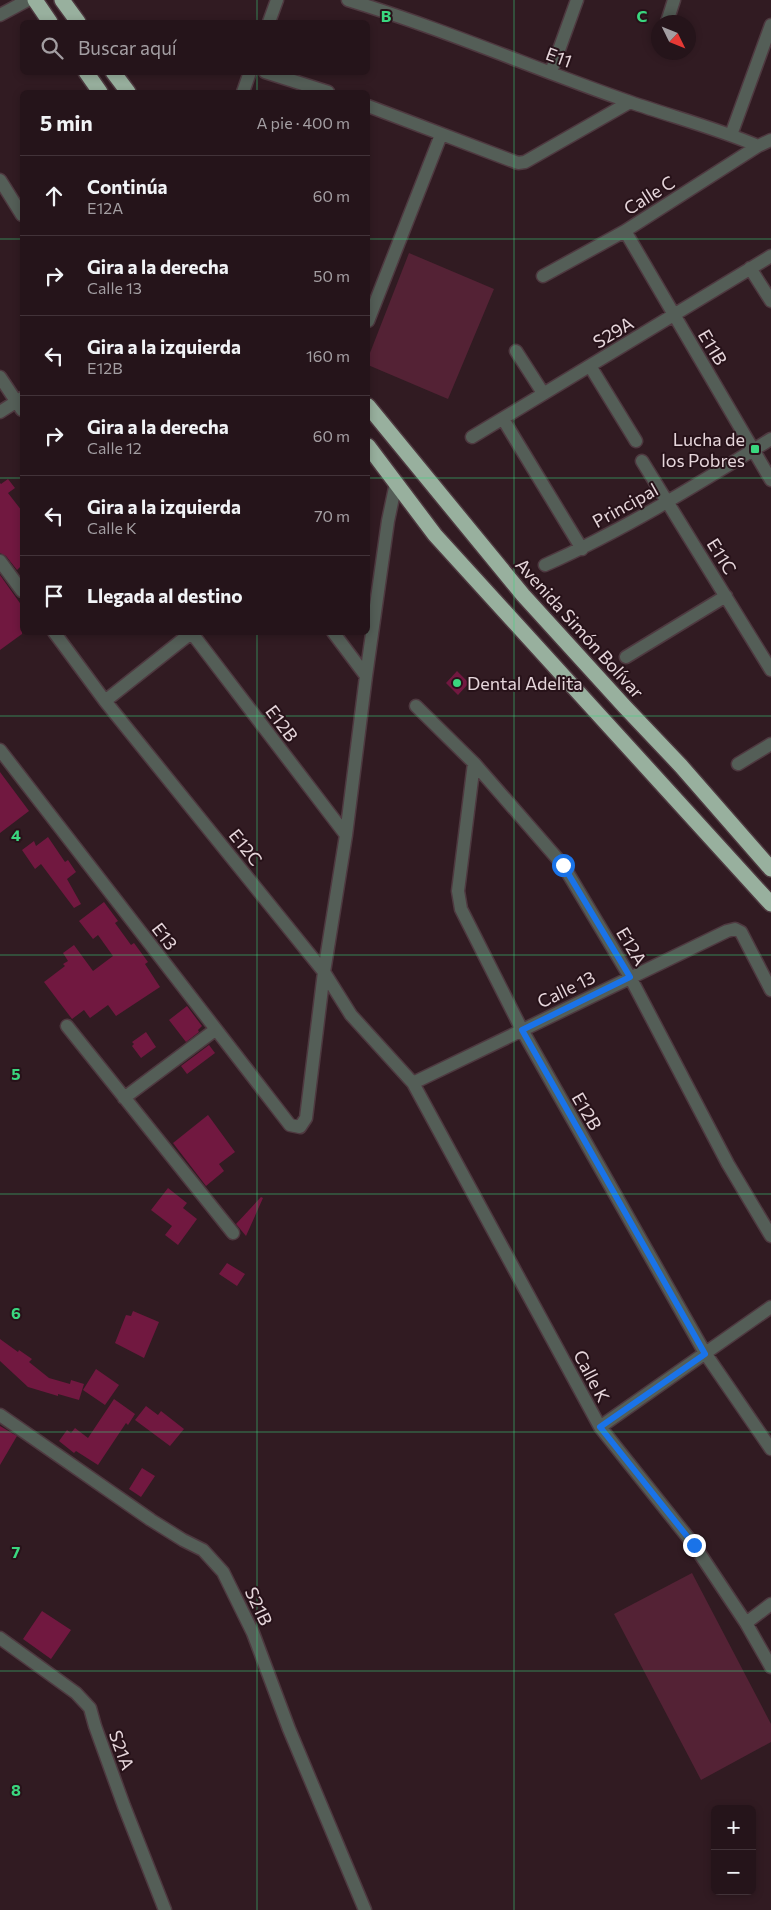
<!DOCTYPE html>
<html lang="es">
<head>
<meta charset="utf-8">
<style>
	:root { --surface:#25141a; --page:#2d1d23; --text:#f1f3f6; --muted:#a39ea2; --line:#423339 }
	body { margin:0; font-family:Commissioner,sans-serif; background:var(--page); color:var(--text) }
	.controls { position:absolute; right:15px; bottom:15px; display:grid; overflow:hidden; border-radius:8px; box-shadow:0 2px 8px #0003 }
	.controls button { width:45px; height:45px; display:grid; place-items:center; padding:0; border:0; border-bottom:1px solid var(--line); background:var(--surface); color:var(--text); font:25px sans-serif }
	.compass { position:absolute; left:651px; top:15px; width:45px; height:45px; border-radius:50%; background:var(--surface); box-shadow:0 2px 8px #0003; rotate:133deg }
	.stop { position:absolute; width:15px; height:15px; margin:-11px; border:4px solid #1a73e8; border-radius:50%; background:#fff }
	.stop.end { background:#1a73e8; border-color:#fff; box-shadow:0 1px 5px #0008 }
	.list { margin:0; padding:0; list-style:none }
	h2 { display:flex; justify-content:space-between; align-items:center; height:65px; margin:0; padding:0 20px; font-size:21px }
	h2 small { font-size:16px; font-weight:400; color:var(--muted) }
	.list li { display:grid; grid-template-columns:32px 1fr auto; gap:15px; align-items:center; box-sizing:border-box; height:80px; padding:0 20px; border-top:1px solid var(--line) }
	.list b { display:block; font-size:19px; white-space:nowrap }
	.list p { margin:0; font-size:16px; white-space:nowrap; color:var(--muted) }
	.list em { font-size:16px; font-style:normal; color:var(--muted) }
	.icon { flex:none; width:28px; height:28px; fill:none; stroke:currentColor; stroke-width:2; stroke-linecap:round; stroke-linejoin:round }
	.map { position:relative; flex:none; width:771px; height:1910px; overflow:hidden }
	.search { position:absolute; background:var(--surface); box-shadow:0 2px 8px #0003; left:20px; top:20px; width:350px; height:55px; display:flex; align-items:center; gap:12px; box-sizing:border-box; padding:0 18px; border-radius:8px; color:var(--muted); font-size:19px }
	.panel { position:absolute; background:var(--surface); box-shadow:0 2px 8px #0003; left:20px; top:90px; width:350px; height:545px; border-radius:8px }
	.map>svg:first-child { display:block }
</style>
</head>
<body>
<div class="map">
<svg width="771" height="1910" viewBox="0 0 771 1910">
	<rect width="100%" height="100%" fill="#311b22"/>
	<!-- green -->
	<path fill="#542235" d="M409 253 494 289 448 399 368 365V358Z
		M692 1573 771 1724V1742L701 1780 614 1614Z"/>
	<!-- building -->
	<path fill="#711840" d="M8 479 15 488 8 493 22 511V565L17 570 6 556 0 553V483L1 484Z
		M0 575 22 606V634L0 650Z
		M457 671 469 683 458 695 446 683Z
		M0 772 29 811 0 833Z
		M48 837 65 862 68 860 76 872 67 879 81 904 74 908 41 864 35 869 22 850 34 841 36 846Z
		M104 902 118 921 115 923 131 945 134 943 148 962 145 964 160 987 116 1016 108 1005 90 1018 84 1010 72 1019 44 982 65 966 63 964 68 961 63 953 74 945 93 971 113 956 98 935 93 939 79 921Z
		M187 1006 202 1026 198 1030 199 1032 186 1042 169 1020Z
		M146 1032 156 1047 141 1058 132 1046 134 1044 132 1042Z
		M209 1045 215 1053 187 1074 181 1066Z
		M208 1115 235 1152 219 1164 224 1171 206 1186 173 1143Z
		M168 1188 187 1203 183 1208 197 1219 178 1245 165 1235 172 1226 151 1210Z
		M261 1197 263 1198 246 1236 236 1224Z
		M227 1263 245 1274 237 1286 219 1274Z
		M133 1311 159 1322 144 1358 115 1343 126 1315 131 1316Z
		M0 1339 18 1352 19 1350 32 1359 29 1362 49 1378 70 1384 71 1380 84 1384 79 1400 58 1394V1396L28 1387 0 1361Z
		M96 1369 119 1385 105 1405 83 1390Z
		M114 1399 135 1414 128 1425 126 1423 98 1465 76 1451 74 1453 59 1441 67 1430 71 1433 75 1428 88 1438Z
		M146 1406 158 1415 161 1411 184 1429 170 1446 135 1420Z
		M0 1426 17 1436 0 1465Z
		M142 1468 155 1476 141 1497 129 1489Z
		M42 1611 71 1630 51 1659 23 1639Z"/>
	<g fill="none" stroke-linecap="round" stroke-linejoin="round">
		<defs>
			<path id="street" d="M348 0C444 29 535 69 630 102 673 117 716 128 758 146
				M0 15 28 0
				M269 22 277 0
				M667 22 674 0
				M265 72 328 92
				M551 72 577 0
				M243 92 250 72
				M368 106 518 163 525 162 630 102
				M731 135 771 25
				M0 180 22 215
				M625 231 771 480
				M750 268 771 301
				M543 276 625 231 758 146 771 140
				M368 321 441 135
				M516 351 543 393
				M590 366 636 441
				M0 377 22 410
				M0 412 22 398
				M503 419 582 549
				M472 437 771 256
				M642 461 771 670
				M0 561 22 591
				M545 565C624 530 698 484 771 439
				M54 632 105 701 324 972 351 1015 413 1083 600 1427 694 1545 746 1623 771 1667
				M191 632 346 835
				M333 632 366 676
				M626 657 726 596
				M105 701 191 633
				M416 706 474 763 563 865 630 977 728 1164 771 1236
				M0 750 290 1125 300 1127 306 1118 324 972 346 835 366 676 388 521 396 483
				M474 763 458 891 461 909 522 1030 705 1353 771 1449
				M738 764 771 744
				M67 1026 233 1233
				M413 1083 727 931 735 929 741 932 771 990
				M124 1098 215 1030
				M0 1415 151 1520 183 1540 203 1550 223 1572 253 1633 289 1729 365 1910
				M600 1427 771 1307
				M746 1623 771 1604
				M0 1638 76 1693 90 1708 95 1726 124 1806 165 1910"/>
			<path id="highway" d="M35 0 50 22
				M62 0 78 22
				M86 72 100 92
				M113 72 128 92
				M368 406 523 595 625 707 681 766 771 869
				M368 446 435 535 771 904"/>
		</defs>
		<!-- street casing -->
		<use href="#street" stroke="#4e3940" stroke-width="15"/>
		<!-- highway casing -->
		<use href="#highway" stroke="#4e3940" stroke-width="18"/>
		<!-- street -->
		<use href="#street" stroke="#545e57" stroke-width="12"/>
		<!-- highway -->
		<use href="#highway" stroke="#98b09e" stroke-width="15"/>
	</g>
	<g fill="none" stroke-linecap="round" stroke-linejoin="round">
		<!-- route -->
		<path stroke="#1a73e8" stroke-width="6" d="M563 865 630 977 522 1030 705 1354 600 1427 694 1545"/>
	</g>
	<!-- grid -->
	<path fill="none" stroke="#3ad77f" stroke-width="1" stroke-opacity="0.55" d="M257 0V22M514 0V1910M257 72V92M0 239H22M368 239H771M0 478H22M368 478H771M257 632V1910M0 716H771M0 955H771M0 1194H771M0 1432H771M0 1671H771"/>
	<!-- markers -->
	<g fill="#3ad77f" stroke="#271219" stroke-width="2">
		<rect x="750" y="444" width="10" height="10" rx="2.5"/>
		<circle cx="457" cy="683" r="5"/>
	</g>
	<g text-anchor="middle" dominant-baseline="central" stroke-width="4" stroke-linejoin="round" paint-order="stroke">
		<!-- street labels -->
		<g font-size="18" fill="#e6d6db" stroke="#271219">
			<text transform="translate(559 57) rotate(20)">E11</text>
			<text transform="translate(649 195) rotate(-32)">Calle C</text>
			<text transform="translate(613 332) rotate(-31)">S29A</text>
			<text transform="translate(713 347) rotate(59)">E11B</text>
			<text transform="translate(625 505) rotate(-29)">Principal</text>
			<text transform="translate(722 556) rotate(58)">E11C</text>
			<text transform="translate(580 628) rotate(48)">Avenida Simón Bolívar</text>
			<text transform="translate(282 723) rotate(53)">E12B</text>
			<text transform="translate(246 847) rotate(51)">E12C</text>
			<text transform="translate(165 936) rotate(52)">E13</text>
			<text transform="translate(632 946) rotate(59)">E12A</text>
			<text transform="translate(566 989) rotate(-26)">Calle 13</text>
			<text transform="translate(587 1111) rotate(60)">E12B</text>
			<text transform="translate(592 1376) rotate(62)">Calle K</text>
			<text transform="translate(259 1606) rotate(65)">S21B</text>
			<text transform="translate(122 1750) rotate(70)">S21A</text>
		</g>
		<!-- poi labels -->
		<g font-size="18" fill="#e6d6db" stroke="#271219" text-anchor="end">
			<text x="745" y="439">Lucha de<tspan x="745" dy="21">los Pobres</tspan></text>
			<text x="467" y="683" text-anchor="start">Dental Adelita</text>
		</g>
	</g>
	<g font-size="16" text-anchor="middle" font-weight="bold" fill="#3ad77f" stroke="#271219" stroke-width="4" stroke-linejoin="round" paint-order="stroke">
		<text x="386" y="22">B</text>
		<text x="642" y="22">C</text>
		<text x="16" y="841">4</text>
		<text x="16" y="1080">5</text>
		<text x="16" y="1319">6</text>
		<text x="16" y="1558">7</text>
		<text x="16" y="1796">8</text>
	</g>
</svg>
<div class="controls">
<button>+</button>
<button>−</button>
</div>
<svg class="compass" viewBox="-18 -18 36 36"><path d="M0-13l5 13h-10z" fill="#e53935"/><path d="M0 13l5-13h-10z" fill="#a39ea2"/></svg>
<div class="stop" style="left:563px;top:865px"></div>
<div class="stop end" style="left:694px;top:1545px"></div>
<div class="search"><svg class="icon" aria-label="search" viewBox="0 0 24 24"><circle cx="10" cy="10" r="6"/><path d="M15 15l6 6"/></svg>Buscar aquí</div>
<section class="panel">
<h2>5 min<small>A pie · 400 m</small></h2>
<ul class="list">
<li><svg class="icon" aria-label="ahead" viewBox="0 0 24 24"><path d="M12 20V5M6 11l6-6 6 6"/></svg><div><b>Continúa</b><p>E12A</p></div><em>60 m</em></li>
<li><svg class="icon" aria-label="right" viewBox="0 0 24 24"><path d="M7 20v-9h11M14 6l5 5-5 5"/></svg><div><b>Gira a la derecha</b><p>Calle 13</p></div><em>50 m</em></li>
<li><svg class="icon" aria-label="left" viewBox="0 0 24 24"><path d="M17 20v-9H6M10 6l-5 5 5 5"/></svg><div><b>Gira a la izquierda</b><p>E12B</p></div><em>160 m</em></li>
<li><svg class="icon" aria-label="right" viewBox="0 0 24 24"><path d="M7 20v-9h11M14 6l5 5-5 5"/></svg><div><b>Gira a la derecha</b><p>Calle 12</p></div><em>60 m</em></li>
<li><svg class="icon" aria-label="left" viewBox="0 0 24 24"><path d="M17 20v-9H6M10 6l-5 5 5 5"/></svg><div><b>Gira a la izquierda</b><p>Calle K</p></div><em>70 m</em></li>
<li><svg class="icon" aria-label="arrive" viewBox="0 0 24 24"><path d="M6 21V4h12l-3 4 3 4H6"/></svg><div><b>Llegada al destino</b></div></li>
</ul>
</section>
</div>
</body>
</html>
